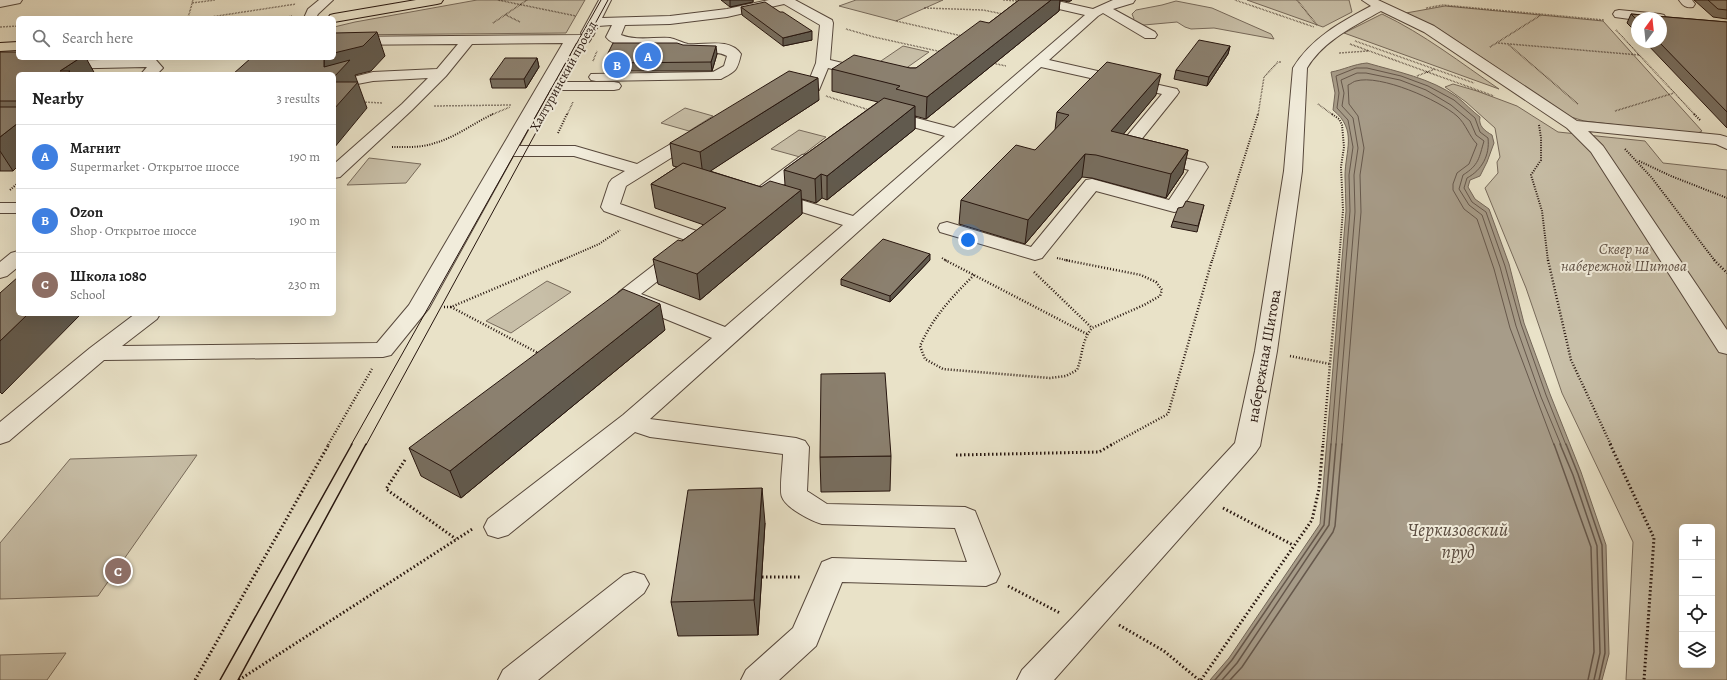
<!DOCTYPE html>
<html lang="en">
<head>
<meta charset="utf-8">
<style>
	:root { --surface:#fff; --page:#f2f2f2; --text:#222; --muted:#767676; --line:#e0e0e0; --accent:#8f2418 }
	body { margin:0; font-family:Alegreya,serif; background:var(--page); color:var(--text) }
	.controls { position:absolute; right:12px; bottom:12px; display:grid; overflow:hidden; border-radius:6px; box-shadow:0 4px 16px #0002 }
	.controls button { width:36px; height:36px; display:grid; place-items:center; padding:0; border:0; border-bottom:1px solid var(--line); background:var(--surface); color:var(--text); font:20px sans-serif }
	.compass { position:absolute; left:1631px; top:12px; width:36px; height:36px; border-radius:50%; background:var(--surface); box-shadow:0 4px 16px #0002; rotate:15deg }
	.you { position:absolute; left:968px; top:240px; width:14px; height:14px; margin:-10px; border:3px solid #fff; border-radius:50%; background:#1a73e8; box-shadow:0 0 0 6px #1a73e833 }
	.badge { display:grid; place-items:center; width:26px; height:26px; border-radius:50%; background:var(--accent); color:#fff; font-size:13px; font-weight:700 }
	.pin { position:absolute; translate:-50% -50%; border:2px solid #fff; box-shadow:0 1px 4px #0006 }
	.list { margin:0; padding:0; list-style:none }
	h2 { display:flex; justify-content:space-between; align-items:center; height:52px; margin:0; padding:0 16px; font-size:17px }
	h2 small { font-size:13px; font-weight:400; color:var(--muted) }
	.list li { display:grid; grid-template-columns:26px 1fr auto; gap:12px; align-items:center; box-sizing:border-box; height:64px; padding:0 16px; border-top:1px solid var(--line) }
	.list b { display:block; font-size:15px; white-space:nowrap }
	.list p { margin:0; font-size:13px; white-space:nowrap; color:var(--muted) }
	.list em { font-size:13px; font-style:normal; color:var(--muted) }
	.icon { flex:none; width:22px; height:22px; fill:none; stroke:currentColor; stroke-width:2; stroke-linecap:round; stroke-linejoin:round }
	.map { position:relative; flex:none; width:1727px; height:680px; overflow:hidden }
	.search { position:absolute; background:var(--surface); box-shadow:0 4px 16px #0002; left:16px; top:16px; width:320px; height:44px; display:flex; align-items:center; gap:10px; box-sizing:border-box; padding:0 14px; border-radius:6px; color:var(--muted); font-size:15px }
	.panel { position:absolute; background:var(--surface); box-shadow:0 4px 16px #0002; left:16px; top:72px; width:320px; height:244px; border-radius:6px }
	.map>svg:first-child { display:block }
</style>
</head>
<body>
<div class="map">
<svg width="1727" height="680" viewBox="0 0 1727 680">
	<rect width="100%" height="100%" fill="#e9e2c8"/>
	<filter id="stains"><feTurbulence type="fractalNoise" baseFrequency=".005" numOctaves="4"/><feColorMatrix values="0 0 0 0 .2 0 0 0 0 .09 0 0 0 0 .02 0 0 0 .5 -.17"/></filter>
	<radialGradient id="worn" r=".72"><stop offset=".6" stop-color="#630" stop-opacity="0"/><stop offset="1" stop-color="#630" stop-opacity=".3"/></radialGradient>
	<!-- green -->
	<path fill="#c8bfa8" stroke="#776a5b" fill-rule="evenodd" d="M477 0H585L566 33 334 35V27L355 22Z
		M856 0H943L896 21 839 6Z
		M1247 0H1349L1352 12 1323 27Z
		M1176 1 1212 8 1271 34 1274 39 1214 28 1191 29 1185 27 1177 22 1144 25 1136 24 1131 22 1134 19 1132 14 1136 10 1162 5Z
		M1445 6 1603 21 1702 131 1696 134 1584 121 1571 117 1439 29 1406 13Z
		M1382 14C1424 34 1461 63 1499 89L1344 33Z
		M903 46 929 52 905 69 878 63Z
		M1453 84 1477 91 1517 106 1558 132 1645 141 1663 163 1727 170V680H1626L1633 542 1562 393 1526 288 1485 188 1498 173 1497 162 1500 157 1495 128 1466 102 1445 87ZM1682 527H1712V665H1682Z
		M685 108 713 116 689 131 661 123Z
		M799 130 826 137 800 157 771 149Z
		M369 158 421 164 406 183 347 185Z
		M547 281 571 292 511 333 486 321Z
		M197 455 98 596 0 599V543L70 459Z
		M66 653 47 680H0V655Z"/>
	<!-- water -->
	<path fill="#a79c89" stroke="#736658" d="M1367 63C1398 72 1430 78 1457 97 1465 103 1472 111 1480 117 1478 126 1485 131 1492 135L1494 143 1487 162 1480 176 1470 180 1468 187 1475 199 1489 209 1509 264 1524 323 1550 394 1581 472 1606 545 1609 654 1602 680H1210L1229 658 1320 524 1346 211C1346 199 1345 188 1345 176 1345 151 1358 130 1333 110L1335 93 1331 72C1343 70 1354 64 1367 63Z"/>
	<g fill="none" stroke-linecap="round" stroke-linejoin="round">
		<!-- shore-far1 -->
		<path stroke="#66584c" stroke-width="1" d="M1331 445 1350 211 1349 175 1353 147 1348 120 1337 108 1339 93 1336 76 1356 68H1367L1401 76 1428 86 1454 100 1475 118 1480 132 1488 138C1490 155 1482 170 1467 178L1464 188 1472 202 1486 212 1505 266 1521 324 1546 395 1566 445
			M1336 445 1355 212 1354 175 1358 148 1353 118 1342 106 1344 93 1341 80 1357 73H1366L1400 80 1426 90 1451 105 1470 121 1476 135 1484 141C1479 158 1479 165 1463 175L1459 189 1469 205 1482 215 1500 267 1516 326 1541 397 1561 445
			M1342 445 1361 212 1360 175 1364 148 1358 116 1349 104 1348 85C1351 84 1354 81 1356 81 1380 74 1439 100 1457 116 1466 124 1469 136 1477 144L1469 164 1457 173 1453 184V190L1464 209 1477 219 1494 269 1510 328 1554 445"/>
		<!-- shore -->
		<path stroke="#66584c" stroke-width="1.5" d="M1554 444 1591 547 1594 652 1588 680
			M1560 444 1573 475 1597 546 1600 653 1594 680
			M1566 444 1578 474 1602 545 1605 653 1599 680
			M1215 680 1232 660 1324 525 1331 444
			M1222 680 1237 663 1329 525 1336 444
			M1230 680 1242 667 1333 532 1335 526 1342 444"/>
		<defs>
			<path id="minor" d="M0 0H22L20 3 0 7Z
				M319 0H333L318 14 316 18H304L308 9Z
				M599 0H611L602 18 670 16 727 9 769 0H795L832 20 833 23 830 60 872 70 874 73 872 76 867 77 828 68 819 90 794 92 789 91 787 88 789 85 808 83 816 63 820 25 784 4 727 17 670 24 625 25 621 35C636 41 654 37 670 38 676 39 682 43 688 44 704 46 729 37 741 54 737 71 736 71 721 79L596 81 591 80 589 77 591 74 713 72 724 66 727 56C715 50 700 53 687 52 680 52 676 48 669 46 654 42 617 52 606 37L612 25 598 26 593 36 589 37 591 39 589 42 576 43 555 82H614L619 83 621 86 619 89 614 90H557L551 88 519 146H575L637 164 691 132 697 130 703 132 705 135 703 138 626 186 620 204 708 235 711 239 708 243 701 245 694 243 604 211 601 207 609 183 612 179 625 171 574 156H513L429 308 391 355 383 357 104 360 9 441 0 444V422L90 348 135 314H160L157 319 122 346 377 343 409 305 563 43 472 44 446 76 412 110 340 177 334 178V164L402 104 428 78 373 81 352 85 334 91V82L373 72 437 69 458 44 334 45V37L583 35 581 33Z
				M1031 0H1053L1093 9 1113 0H1135L1133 3 1113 9 1155 32 1157 35 1155 38H1145L1103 13 1098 16 1049 60 1177 89 1179 92 1177 95 1136 146 1205 163 1208 167 1180 211 1174 212 1096 191 1042 258 1035 260 940 232 938 228 940 224 947 222 1031 247 1086 180 1092 179 1169 200 1189 170 1119 151 1117 148 1162 94 1041 67 650 419 796 438 805 441 809 447 807 491 827 504 965 507 975 511 1000 574 996 582 986 586 842 582 816 646 779 680H741L746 670 793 628 822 562 832 558 967 562 955 528 822 524C811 521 786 508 782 497 779 491 783 463 783 454L650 437 635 432 508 535 498 538 488 535 484 527 488 519 623 415 712 338 619 300 616 296 619 292 672 251 679 249 686 251 689 255 686 259 641 294 725 327 843 225 767 201 765 198 761 199 755 198 752 194 755 190 802 155 808 154 814 155 816 159 814 163 775 192 853 216 945 136 881 118 878 115 881 112 886 110 954 128 1085 15 1033 3Z
				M1362 0H1378L1434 26 1577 121 1720 135 1727 137V149L1716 144 1588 131 1603 146 1727 330V354L1719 352 1591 152 1567 128 1424 32 1381 11C1354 26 1323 41 1307 68L1302 171 1277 351 1260 446 1256 452 1054 680H1017L1022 670 1073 617 1235 443 1255 351 1284 171 1293 68C1311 38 1341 22 1371 6Z
				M1679 0H1692L1695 4 1693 7C1686 8 1683 6 1679 0Z
				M1619 10 1660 14 1664 15 1666 18 1664 21 1661 22V18H1637V20L1615 17 1613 14 1615 11Z
				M151 59 156 60 163 68 157 74H141L147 67 0 70V62Z
				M0 203H18V213H0Z
				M18 251V267L7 276 0 278V262L11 253Z
				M634 572 644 575 649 584 644 593 538 680H498L503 670 624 575Z"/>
			<path id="major" d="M416 0H443L441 3 437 4 334 22V18H328L330 15 334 14Z
				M18 42V50L0 51V43Z"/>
		</defs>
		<!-- minor casing -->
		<use href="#minor" stroke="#57483c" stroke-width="2"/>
		<!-- major casing -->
		<use href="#major" stroke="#26150e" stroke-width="2"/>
		<!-- path-far3 -->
		<path stroke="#26150e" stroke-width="1.5" stroke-dasharray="0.5 1" stroke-linecap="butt" d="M498 0 576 16
			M1003 0 1019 1
			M1235 0 1314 27
			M1297 0 1317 25
			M192 3 215 0
			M924 8 983 10 1003 14
			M1426 8 1443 5 1604 20
			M506 15 520 22
			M188 18 193 0
			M204 18 296 4
			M284 18 292 16
			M896 21 962 36
			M493 23 527 0
			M0 27 18 26
			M846 29 874 37 942 52
			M1616 30 1695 115
			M1355 41 1474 83
			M1498 43 1639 55
			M1350 44 1494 96
			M1509 45 1578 104
			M1490 47 1541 15
			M1339 53 1368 51
			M593 61 597 51
			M992 63 1006 66
			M1417 76 1435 69
			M826 96 869 110
			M362 102 383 103
			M1318 104 1333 115
			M434 106 511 105
			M1615 111 1674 93
			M491 115 510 107
			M567 115 573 102
			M1258 115 1264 77 1278 62H1282"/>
		<!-- path-far2 -->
		<path stroke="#26150e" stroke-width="2" stroke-dasharray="1 1.5" stroke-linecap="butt" d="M1332 114 1339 119 1342 125 1344 147 1341 167 1343 210 1339 261
			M1694 114 1700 120
			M1539 125 1541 138V160L1531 175 1542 211 1548 261
			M558 133 567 114
			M392 147C406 147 421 148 435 143 456 137 474 123 493 114
			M1625 149 1652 178 1715 261
			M1639 161 1671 176 1727 198
			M10 190 18 183
			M942 258 947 261
			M1057 258 1070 261
			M560 261 599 244 620 230
			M1212 261 1258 114"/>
		<!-- path-far1 -->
		<path stroke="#26150e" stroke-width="2.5" stroke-dasharray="1 2" stroke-linecap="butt" d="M945 260 1087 334
			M1548 260 1571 360 1611 445
			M1714 260 1727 273
			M1034 272 1092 328
			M974 275C952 297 933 317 920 346L925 359 943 369 1050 378 1066 376 1077 370C1083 355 1081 341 1092 328L1144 305 1160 296 1162 290 1156 282 1141 275 1065 260
			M444 307H451L562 260
			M451 307 540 354
			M1290 356 1330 364
			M328 445 372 369
			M1111 445 1168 414 1212 260
			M1323 445 1339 260"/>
		<!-- path -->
		<path stroke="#26150e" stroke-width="3" stroke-dasharray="1.5 2.5" stroke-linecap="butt" d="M1610 444 1654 538 1644 680
			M956 455 1099 452 1113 444
			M405 460 386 489 456 539
			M1223 508 1293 545
			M762 577H802
			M1008 586 1060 613
			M1119 625 1164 651 1199 680
			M195 680 329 444
			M239 680 474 528
			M1201 680 1312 520 1319 489 1323 444"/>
		<!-- minor -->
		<use href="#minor" fill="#f1ecdb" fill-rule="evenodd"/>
		<!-- major -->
		<use href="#major" fill="#e9e2c8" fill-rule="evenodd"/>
		<!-- tram-far1 -->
		<path stroke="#26150e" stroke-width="1" d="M351 445 601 0
			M366 445 608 0"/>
		<!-- tram -->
		<path stroke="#26150e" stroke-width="1.5" d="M220 680 352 444
			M238 680 366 444"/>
	</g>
	<!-- wall -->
	<path fill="#786e5f" stroke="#26150e" d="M721 0H753V2L730 7Z
		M1019 0H1072L1069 2 1060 0 1059 11 926 119 915 116V129L827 200 822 198 816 203 802 199V214L700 300 658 284 653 259 682 241 704 225 655 208 651 184 677 167 673 166 670 143 819 100 710 171 761 187 785 185 784 170 878 102 832 91V69L916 68 989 23Z
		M1694 0H1727V19L1713 17Z
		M741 7 812 40 783 46 742 15Z
		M1631 14 1727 22V128L1645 42H1661L1637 18V33L1627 23Z
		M1230 46 1228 54 1207 86 1174 79 1176 70Z
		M0 52 18 74V166L13 171H0Z
		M717 54 712 71H605L603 63Z
		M537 58 539 67 526 88H492L490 79Z
		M1156 95 1123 134 1188 150 1183 173 1166 198 1092 178 1082 177 1025 244 959 224 961 200 1035 150 1055 130 1057 112Z
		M1204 205 1197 232 1171 227 1173 221Z
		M930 260 890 302 841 285V279Z
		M665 330 461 498 421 476 409 448Z
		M891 456 890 491 821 492 820 457Z
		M765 523 758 635 678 636 671 602Z"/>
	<!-- shaded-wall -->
	<path fill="#615a4e" stroke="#26150e" d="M730 0H753V2L730 7Z
		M1051 0H1060L1059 11 926 119 927 97Z
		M812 31V40L783 46V38Z
		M377 32 385 56 371 71 355 75 367 108 334 148V74L324 67V58H334V53Z
		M716 46 717 54 712 71 711 62Z
		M1230 46 1228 54 1207 86 1209 77Z
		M80 58H86L95 74H61L60 71Z
		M537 58 539 67 526 88 524 79Z
		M1161 74 1156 95 1107 154 1111 131Z
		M818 78 819 100 703 176 700 152Z
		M915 106V129L827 200V176Z
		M18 123V166L13 171 0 151V137Z
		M1188 150 1183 173 1166 198 1171 174Z
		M1085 154 1082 177 1025 244 1028 220Z
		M821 174 822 198 816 203 815 179Z
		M801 190 802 214 700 300 697 274Z
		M930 254V260L890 302V296Z
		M660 304 665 330 461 498 450 471Z
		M28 314H81L2 394 0 392V341Z
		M762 488 765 523 758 635 754 600Z"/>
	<!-- building -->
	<path fill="#8b806f" stroke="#26150e" d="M1019 0H1051L927 97 896 89 900 86 832 69 854 55 910 68H916L980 21 989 23Z
		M1708 0H1727V10L1718 9Z
		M765 2 780 12H783L812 31 783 38 741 7Z
		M1631 14 1727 22V112L1659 42H1661V18H1637V20Z
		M377 32 363 46 334 53V33Z
		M1199 40 1230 46 1209 77 1176 70Z
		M613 43H677L683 45 716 46 711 62 603 63Z
		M0 52H18V58H80L60 71H70L66 74H18V101H0Z
		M251 58H324V67L350 60 334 77V74H233Z
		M505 58H537L524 79H490Z
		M1107 62 1161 74 1111 131 1188 150 1171 174 1096 155 1085 154 1028 220 961 200 1016 145 1035 150 1069 115 1057 112Z
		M789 71 818 78 700 152 670 143Z
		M334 82H358L334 109Z
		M884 98 915 106 827 176 821 174 815 179 784 170Z
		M0 107H18V123L0 137Z
		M683 163 761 187 770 181 801 190 697 274 653 259 678 240 682 241 726 208 651 184Z
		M1186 201 1204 205 1198 226 1173 221 1178 208 1183 207Z
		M883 239 930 254 890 296 841 279Z
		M18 277V314H28L0 341V293Z
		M623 289 660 304 450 471 409 448Z
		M885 373 891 456 820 457 821 374Z
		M762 488 754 600 671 602 688 490Z"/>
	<g text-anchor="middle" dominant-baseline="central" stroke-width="4" stroke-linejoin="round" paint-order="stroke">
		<!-- far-street labels -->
		<g font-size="13" fill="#26150e" stroke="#f1ecdb">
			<text transform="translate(563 76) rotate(-61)">Халтуринский проезд</text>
		</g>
		<!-- park labels -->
		<g font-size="15" font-style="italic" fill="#5f5044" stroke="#f1ecdb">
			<text x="1624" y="249">Сквер на<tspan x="1624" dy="17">набережной Шитова</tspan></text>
		</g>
		<!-- street labels -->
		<g font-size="15" fill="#26150e" stroke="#f1ecdb">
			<text transform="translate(1264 356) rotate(-80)">набережная Шитова</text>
		</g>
		<!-- near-water labels -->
		<g font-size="19" font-style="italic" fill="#5a4b3f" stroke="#f1ecdb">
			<text x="1458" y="530">Черкизовский<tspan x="1458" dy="22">пруд</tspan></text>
		</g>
	</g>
	<rect width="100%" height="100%" filter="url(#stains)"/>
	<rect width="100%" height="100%" fill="url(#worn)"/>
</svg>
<div class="controls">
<button>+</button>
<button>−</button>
<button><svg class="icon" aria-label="locate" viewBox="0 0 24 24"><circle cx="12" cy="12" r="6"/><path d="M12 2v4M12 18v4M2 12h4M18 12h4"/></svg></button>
<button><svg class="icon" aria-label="layers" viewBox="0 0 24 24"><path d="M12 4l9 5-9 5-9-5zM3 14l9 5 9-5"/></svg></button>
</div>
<svg class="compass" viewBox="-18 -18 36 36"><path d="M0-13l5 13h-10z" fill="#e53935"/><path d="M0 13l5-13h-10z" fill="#767676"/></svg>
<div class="you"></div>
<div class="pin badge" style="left:648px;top:56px;background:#3f7fe0">A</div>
<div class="pin badge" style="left:617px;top:65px;background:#3f7fe0">B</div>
<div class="pin badge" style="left:118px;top:571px;background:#8d6e63">C</div>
<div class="search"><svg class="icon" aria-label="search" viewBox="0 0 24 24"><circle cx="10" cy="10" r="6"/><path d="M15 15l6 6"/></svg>Search here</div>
<section class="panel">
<h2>Nearby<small>3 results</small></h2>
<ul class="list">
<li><span class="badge" style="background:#3f7fe0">A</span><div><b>Магнит</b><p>Supermarket · Открытое шоссе</p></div><em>190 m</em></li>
<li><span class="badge" style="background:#3f7fe0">B</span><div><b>Ozon</b><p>Shop · Открытое шоссе</p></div><em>190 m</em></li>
<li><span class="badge" style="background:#8d6e63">C</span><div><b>Школа 1080</b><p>School</p></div><em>230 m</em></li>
</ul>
</section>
</div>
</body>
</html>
